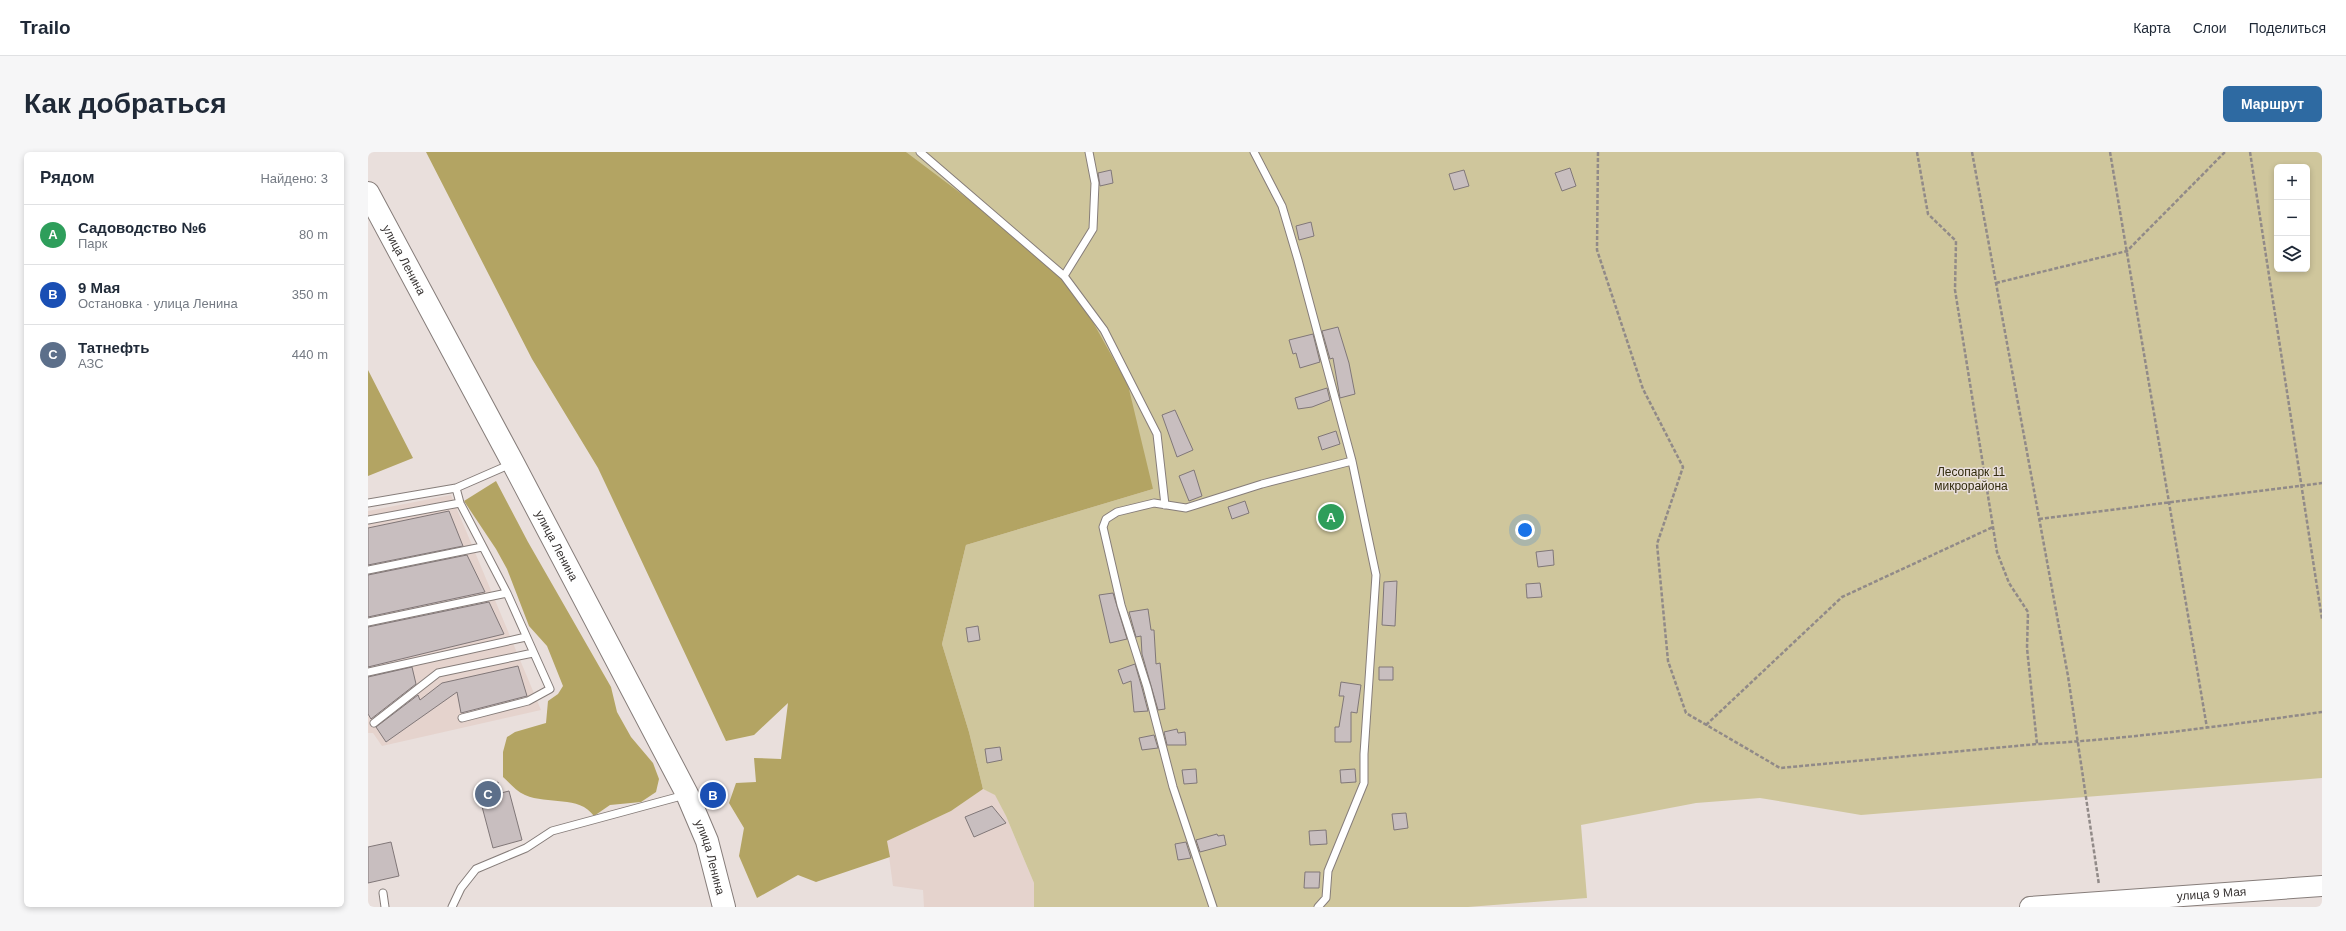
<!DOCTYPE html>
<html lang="ru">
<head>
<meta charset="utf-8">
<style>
	:root { --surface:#fff; --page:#f6f6f7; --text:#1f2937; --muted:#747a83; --line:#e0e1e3; --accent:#2e6aa2 }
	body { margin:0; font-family:Arial,sans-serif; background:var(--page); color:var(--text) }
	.controls { position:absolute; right:12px; top:12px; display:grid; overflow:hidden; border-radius:6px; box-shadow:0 2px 6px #0003 }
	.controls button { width:36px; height:36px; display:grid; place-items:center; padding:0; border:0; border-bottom:1px solid var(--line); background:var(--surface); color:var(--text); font:20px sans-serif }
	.you { position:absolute; left:1157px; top:378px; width:14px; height:14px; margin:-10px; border:3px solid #fff; border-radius:50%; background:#1a73e8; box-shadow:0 0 0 6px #1a73e833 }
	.badge { display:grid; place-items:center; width:26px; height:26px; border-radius:50%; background:var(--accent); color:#fff; font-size:13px; font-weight:700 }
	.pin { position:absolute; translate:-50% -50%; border:2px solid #fff; box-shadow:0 1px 4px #0006 }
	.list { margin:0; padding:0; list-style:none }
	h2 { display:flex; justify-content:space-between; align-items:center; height:52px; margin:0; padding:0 16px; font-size:17px }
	h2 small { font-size:13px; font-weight:400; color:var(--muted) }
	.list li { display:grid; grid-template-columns:26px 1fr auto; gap:12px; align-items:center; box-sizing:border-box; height:60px; padding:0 16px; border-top:1px solid var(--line) }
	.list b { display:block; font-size:15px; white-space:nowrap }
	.list p { margin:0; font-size:13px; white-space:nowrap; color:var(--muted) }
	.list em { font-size:13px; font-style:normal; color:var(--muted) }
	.icon { flex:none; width:22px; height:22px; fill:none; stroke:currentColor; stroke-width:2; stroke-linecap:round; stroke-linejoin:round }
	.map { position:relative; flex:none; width:1954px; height:755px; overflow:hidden; border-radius:6px }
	header { display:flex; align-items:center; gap:24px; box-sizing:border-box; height:56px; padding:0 20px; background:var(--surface); border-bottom:1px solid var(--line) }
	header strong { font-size:19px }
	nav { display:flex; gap:22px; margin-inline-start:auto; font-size:14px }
	.intro { display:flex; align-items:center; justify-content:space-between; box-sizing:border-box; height:96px; padding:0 24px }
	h1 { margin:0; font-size:28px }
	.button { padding:10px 18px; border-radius:6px; background:var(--accent); color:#fff; font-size:14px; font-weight:700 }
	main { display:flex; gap:24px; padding:0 24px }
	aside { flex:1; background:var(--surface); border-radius:6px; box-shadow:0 2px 6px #0003 }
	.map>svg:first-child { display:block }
</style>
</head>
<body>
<header>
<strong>Trailo</strong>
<nav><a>Карта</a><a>Слои</a><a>Поделиться</a></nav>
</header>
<div class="intro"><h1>Как добраться</h1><a class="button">Маршрут</a></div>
<main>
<aside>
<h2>Рядом<small>Найдено: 3</small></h2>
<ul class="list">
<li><span class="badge" style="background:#2e9e5b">A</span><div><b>Садоводство №6</b><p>Парк</p></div><em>80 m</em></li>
<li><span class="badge" style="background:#1a4fb4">B</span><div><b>9 Мая</b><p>Остановка · улица Ленина</p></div><em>350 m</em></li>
<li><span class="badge" style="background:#5c6f8a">C</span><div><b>Татнефть</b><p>АЗС</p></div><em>440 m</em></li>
</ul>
</aside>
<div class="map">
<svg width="1954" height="755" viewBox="0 0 1954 755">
	<rect width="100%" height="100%" fill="#e9dfdc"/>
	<!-- built -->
	<path fill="#e5d3cd" d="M83 343 173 558 14 594 5 581H0V359Z
		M615 637 627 642 638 664 666 731V755H556L555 738 525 734 519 689 583 659Z"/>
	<!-- green -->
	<path fill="#cfc69c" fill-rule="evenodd" d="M538 0H1954V626L1493 663 1392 646 1328 651 1213 673 1219 746 1100 755H666V731L638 664 627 643 615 637 601 580 574 492 598 393 785 337ZM1909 15H1939V117H1909Z"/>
	<!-- forest -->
	<path fill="#b3a463" d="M58 0H538L697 120 760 233 785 337 598 393 574 492 601 580 615 637 583 659 519 689 522 705 448 730 430 723 389 746 371 704 376 676 361 651 368 631 388 630 386 606 413 607 420 551 386 583 358 589 230 316 164 207Z
		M0 218 45 306 0 324Z
		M128 329 160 390 243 535 249 560 263 585 285 611 291 627 288 640 273 650 242 653 226 664C211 643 180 653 157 643 148 639 142 631 135 625V600L139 585 147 580 178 571 180 549 190 542 195 534 179 494 161 474 139 417 128 397 96 349Z"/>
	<!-- building -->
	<path fill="#c8bebf" stroke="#807778" d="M1202 16 1208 34 1194 39 1187 21Z
		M743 18 745 31 732 34 730 21Z
		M1096 18 1101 34 1086 38 1081 22Z
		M943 70 946 84 931 88 928 74Z
		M970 175 981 211 987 242 972 246 965 206 962 207 954 179Z
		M945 182 952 210 932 216 928 201 925 202 921 188Z
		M959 236 962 248 944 255 930 257 927 246Z
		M807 258 825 298 809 305 794 263Z
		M968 279 972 292 954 298 950 285Z
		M826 318 834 344 821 349 811 324Z
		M877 349 881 361 864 367 860 355Z
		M81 359 95 394 0 413V376Z
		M1185 398 1186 413 1170 415 1168 400Z
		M99 403 117 440 0 465V423Z
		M1029 429 1027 474 1014 473 1016 430Z
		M1172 431 1174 445 1159 446 1158 432Z
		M745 441 759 487 742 491 731 443Z
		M121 450 136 482 0 515V475Z
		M780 457 783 478H786L788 512 792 511 797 557 790 558 774 502 773 484 768 485 761 460Z
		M610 474 612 488 600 490 598 476Z
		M767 512 774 536 780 559 766 560 763 529 755 532 750 518Z
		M150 514 159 544 93 561 89 540 18 590 8 575 50 543 52 548 74 531Z
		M44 515 48 532 3 567 0 562V525Z
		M1011 515H1025V528H1011Z
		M973 530 993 533 989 561 983 560V590H967V575H971L976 544H971Z
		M809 577 810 581 817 580 818 593H799L796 580Z
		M786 583 790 596 774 598 771 586Z
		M632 595 634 608 619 611 617 597Z
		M828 617 829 631 816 632 814 618Z
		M987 617 988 630 973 631 972 618Z
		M130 630 133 641 141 639 154 688 125 696 112 647 118 645 115 635Z
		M624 654 638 671 606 685 597 665Z
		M1038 661 1040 676 1026 678 1024 662Z
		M958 678 959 692 942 693 941 679Z
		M849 682 850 684 856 683 858 693 832 700 828 688Z
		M23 690 31 724 0 731V695Z
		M818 690 823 706 810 708 807 692Z
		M937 720H952L951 736H936Z"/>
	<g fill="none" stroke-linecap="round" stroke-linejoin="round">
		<defs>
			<path id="lane" d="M552 0 696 124 736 178 789 282 797 353
				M696 124 725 77 727 31 721 0
				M0 351 88 336
				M0 368 92 351
				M0 418 114 395
				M0 470 139 441
				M0 520 158 485
				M94 566 160 549 182 537 139 441 92 351 88 336 143 312
				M6 571 70 521 165 501
				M15 741 17 755
				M84 755 93 736 108 717 158 696 184 679 317 643
				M845 755 805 635 779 535 753 453 735 375 738 367 749 360 786 351 818 356 894 332 984 309 930 108 914 54 886 0
				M950 755 958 746 960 719 996 631V602L1008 423 984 309"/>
			<g id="secondary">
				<path id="s1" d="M1662 755 1954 734"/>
			</g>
			<g id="primary">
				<path id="s2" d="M0 41 145 311 319 642 339 689 356 755"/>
			</g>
		</defs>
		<!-- lane casing -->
		<use href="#lane" stroke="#867d7a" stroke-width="9"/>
		<!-- secondary casing -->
		<use href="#secondary" stroke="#867d7a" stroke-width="22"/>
		<!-- primary casing -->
		<use href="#primary" stroke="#867d7a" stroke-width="24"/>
		<!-- path -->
		<path stroke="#918a88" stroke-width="2.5" stroke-dasharray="4 2" stroke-linecap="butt" d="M1230 0 1229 98 1275 237 1315 315 1289 392 1300 509 1318 561 1412 616 1669 592
			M1549 0 1560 62 1588 89 1587 138 1629 400 1641 431 1660 460 1659 496 1669 592C1764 587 1859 573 1954 560
			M1604 0 1700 524 1731 733
			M1742 0 1839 576
			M1882 0 1954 467
			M1628 131 1759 99 1857 0
			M1671 367 1954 331
			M1338 573 1474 445 1625 375"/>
		<!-- lane -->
		<use href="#lane" stroke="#fff" stroke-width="7"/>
		<!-- secondary -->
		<use href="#secondary" stroke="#fff" stroke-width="20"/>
		<!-- primary -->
		<use href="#primary" stroke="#fff" stroke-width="22"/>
	</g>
	<g text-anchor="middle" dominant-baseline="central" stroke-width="3" stroke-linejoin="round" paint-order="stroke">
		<!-- street labels -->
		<g font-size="12" fill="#373332" stroke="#e9dfdc">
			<text stroke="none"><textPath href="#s2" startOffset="76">улица Ленина</textPath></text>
			<text stroke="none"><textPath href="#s2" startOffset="400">улица Ленина</textPath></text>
			<text stroke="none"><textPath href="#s2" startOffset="748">улица Ленина</textPath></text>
			<text stroke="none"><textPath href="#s1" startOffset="182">улица 9 Мая</textPath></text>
		</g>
		<!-- park labels -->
		<g font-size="12" fill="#322b0d" stroke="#e9dfdc">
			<text x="1603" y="320">Лесопарк 11<tspan x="1603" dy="14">микрорайона</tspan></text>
		</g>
	</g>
</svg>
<div class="controls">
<button>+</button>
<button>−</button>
<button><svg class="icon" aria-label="layers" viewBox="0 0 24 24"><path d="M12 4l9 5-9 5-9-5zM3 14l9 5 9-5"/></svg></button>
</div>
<div class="you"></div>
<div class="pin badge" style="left:963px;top:365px;background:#2e9e5b">A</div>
<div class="pin badge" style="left:345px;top:643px;background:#1a4fb4">B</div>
<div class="pin badge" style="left:120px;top:642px;background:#5c6f8a">C</div>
</div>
</main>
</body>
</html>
